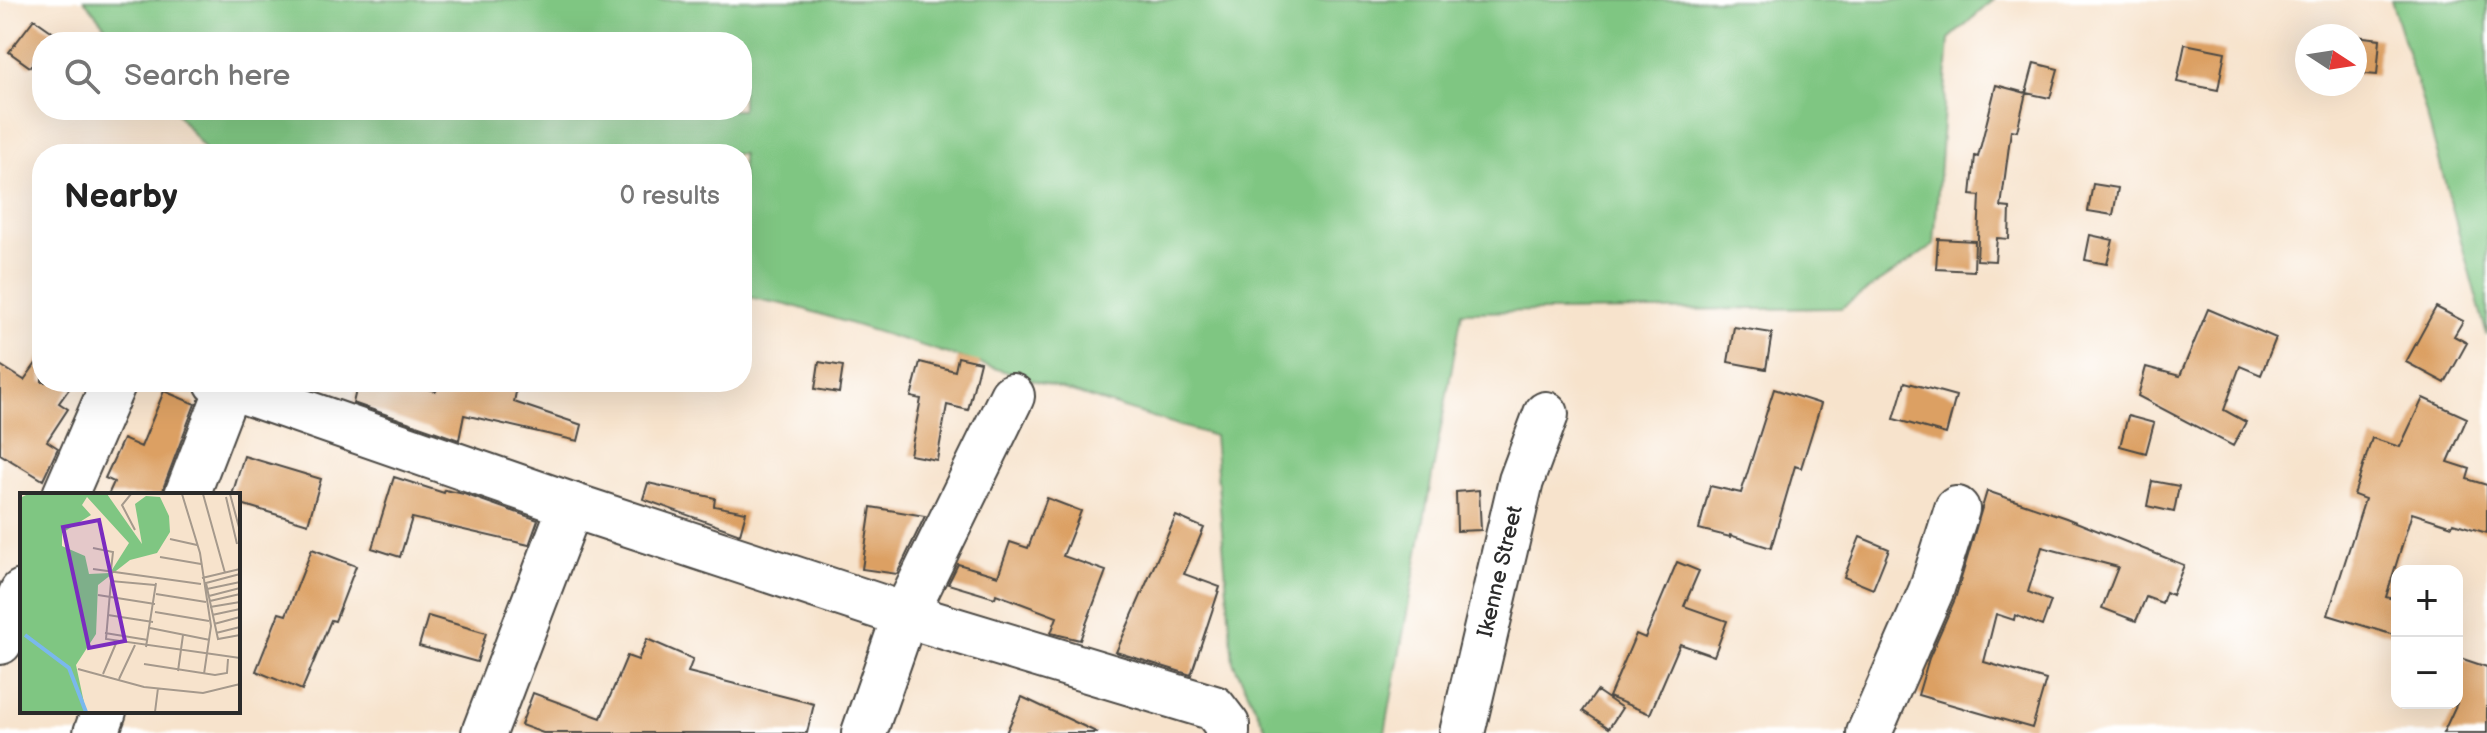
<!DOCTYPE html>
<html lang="en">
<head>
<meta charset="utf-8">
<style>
	:root { --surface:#fff; --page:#f6f6f6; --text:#222; --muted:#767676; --line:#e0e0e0 }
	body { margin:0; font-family:"Balsamiq Sans",sans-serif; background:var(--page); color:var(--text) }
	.controls { position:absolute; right:24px; bottom:24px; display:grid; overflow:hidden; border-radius:16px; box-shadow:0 8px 32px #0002 }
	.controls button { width:72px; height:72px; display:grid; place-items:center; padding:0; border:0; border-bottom:2px solid var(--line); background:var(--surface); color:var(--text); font:40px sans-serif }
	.compass { position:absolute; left:2295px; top:24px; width:72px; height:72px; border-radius:50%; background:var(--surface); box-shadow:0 8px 32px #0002; rotate:102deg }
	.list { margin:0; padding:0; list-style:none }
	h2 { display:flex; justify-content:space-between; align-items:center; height:104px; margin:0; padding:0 32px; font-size:34px }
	h2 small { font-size:26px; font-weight:400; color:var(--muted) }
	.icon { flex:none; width:44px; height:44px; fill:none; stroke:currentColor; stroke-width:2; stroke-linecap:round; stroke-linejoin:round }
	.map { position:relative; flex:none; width:2487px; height:733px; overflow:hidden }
	.search { position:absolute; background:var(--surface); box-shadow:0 8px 32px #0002; left:32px; top:32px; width:720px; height:88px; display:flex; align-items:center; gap:20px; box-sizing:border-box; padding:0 28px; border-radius:32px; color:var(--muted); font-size:30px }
	.panel { position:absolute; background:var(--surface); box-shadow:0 8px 32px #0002; left:32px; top:144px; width:720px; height:248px; border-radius:32px }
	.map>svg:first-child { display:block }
</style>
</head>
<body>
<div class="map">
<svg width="2487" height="733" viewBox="0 0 2487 733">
	<rect width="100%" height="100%" fill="#fff"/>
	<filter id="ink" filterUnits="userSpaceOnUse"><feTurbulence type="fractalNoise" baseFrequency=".0125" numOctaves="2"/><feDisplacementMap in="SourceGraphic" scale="16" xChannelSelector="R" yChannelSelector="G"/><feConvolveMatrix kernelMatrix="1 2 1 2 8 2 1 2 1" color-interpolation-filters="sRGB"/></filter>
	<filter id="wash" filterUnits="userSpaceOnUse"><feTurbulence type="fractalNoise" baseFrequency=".006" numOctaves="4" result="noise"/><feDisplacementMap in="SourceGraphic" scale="32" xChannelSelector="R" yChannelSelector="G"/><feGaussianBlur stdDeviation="1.8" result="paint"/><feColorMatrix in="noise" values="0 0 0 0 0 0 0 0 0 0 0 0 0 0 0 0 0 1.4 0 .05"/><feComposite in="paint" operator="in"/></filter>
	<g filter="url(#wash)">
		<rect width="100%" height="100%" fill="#f7e3cc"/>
		<!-- green -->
		<path fill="#7fc682" stroke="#557856" stroke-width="2" d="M84 0H1993L1949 39 1934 245 1841 308 1462 312 1385 733H1268L1233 662 1214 436 797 307 742 296V154H209L174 110H742V42H118Z
			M2391 0H2487V336L2428 120Z"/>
		<g id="blocks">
			<!-- building -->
			<path fill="#dca063" d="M34 19 54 33 48 42H42V50L30 67 9 52Z
				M2355 36 2380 39 2377 75 2355 73Z
				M2185 44 2225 52 2218 90 2177 82Z
				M2034 63 2058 69 2050 98 2026 93Z
				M1996 85 2026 93 2017 131 2011 130 2001 207 2010 208 2009 239 1997 238 1995 261 1977 260 1980 196 1971 195 1975 156 1978 157Z
				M2093 184 2118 188 2113 215 2088 211Z
				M2090 235 2113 240 2107 264 2085 260Z
				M1938 239 1975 241 1974 271 1936 269Z
				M2436 307 2463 321 2454 336 2467 343 2445 383 2406 362Z
				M2208 309 2276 338 2261 375 2240 366 2224 410 2246 422 2233 446 2138 396 2146 367 2180 376Z
				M1734 327 1772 333 1766 369 1728 362Z
				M42 355V382H74L59 403 68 409 47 441 58 448 43 480 0 454V365L24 380Z
				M958 357 980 362 968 410 947 405 937 460 910 455 921 399 911 397 920 362 955 371Z
				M819 362 843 366 839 393 815 389Z
				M358 382H400L436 391 438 382H518L514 402 582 425 578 441 464 415 459 440 353 403Z
				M1905 382 1956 396 1946 434 1894 419Z
				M1774 389 1821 404 1801 468 1795 466 1771 548 1730 535V537L1699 529 1710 486 1741 493Z
				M164 391 195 404 164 486 163 495H108L114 482 105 478 123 439 141 447Z
				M2423 398 2467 418 2448 462 2470 469 2467 479 2487 485V533L2453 523 2452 526 2412 513 2386 597 2397 600V636L2328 615 2365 499 2354 495 2372 438 2400 447Z
				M2128 416 2154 423 2146 453 2120 446Z
				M244 456 321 479 308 524 238 503V495H232Z
				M394 477 444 493 445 490 464 494 538 520 529 545 412 518 400 557 372 548Z
				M2152 481 2179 486 2174 512 2147 506Z
				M648 483 715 498 714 506 746 512 740 534 643 499Z
				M1479 490 1481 530 1457 531 1456 492Z
				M1987 491 2066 518 2184 565 2172 595 2166 592 2162 603 2146 597 2136 621 2102 608 2118 567 2042 547 2028 592 2051 601 2042 626 2015 615 2014 620 1996 614 1984 662 2046 680 2032 728 1918 695 1929 658 1955 599Z
				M1047 498 1081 511 1063 556 1106 571 1080 640 1051 633 1057 617 996 594 995 598 948 584 958 564 998 576 1010 542 1028 548Z
				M871 507 925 516 897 574 862 569Z
				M1176 516 1204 528 1184 574 1220 587 1191 675 1116 652Z
				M1860 537 1889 549 1873 589 1844 577Z
				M312 549 356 566 335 621 331 620 302 690 256 671 279 613 286 615Z
				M1677 562 1699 571 1684 606 1727 621 1714 656 1680 644 1650 714 1609 697 1636 634 1645 638Z
				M428 616 486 633 477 662 419 646Z
				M647 639 693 659 688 672 814 704 807 733H543L521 725 533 693 601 718 627 656 638 660Z
				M2457 657 2487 667V733H2443L2457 703Z
				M1597 691 1622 708 1609 728 1583 711Z
				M1022 697 1098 733H1006Z"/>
		</g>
	</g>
	<g filter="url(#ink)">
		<use href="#blocks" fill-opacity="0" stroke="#4a4743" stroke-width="2"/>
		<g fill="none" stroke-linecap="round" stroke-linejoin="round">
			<defs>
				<g id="minor">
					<path d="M217 382 571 505 905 615 1214 708 1227 725V733"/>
					<path d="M65 495 114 382"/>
					<path d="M187 495 229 386"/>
					<path d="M0 642 22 592"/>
					<path d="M96 733 104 711"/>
					<path d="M484 733 571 505"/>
					<path d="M864 733 905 615 1012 396"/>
					<path id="s1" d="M1462 733 1521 481 1546 414"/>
					<path d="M1869 733 1931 591 1957 509"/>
				</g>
			</defs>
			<!-- minor casing -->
			<use href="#minor" stroke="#4a4743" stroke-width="48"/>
			<!-- minor -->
			<use href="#minor" stroke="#fff" stroke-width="44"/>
		</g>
	</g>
	<g text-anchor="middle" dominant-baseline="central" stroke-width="8" stroke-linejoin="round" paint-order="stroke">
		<!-- street labels -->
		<g font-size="22" fill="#2b2b2b" stroke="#fff">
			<text stroke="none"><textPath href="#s1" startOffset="166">Ikenne Street</textPath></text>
		</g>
	</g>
	<!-- overview -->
	<g transform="translate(20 493)">
		<rect width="220" height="220" fill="#f7e3cc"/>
		<path d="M8 1H87L122 51 115 11 126 3 140 4 149 23 150 39 137 60 110 67 78 92 76 141 56 172 66 219H0V5ZM67 4 109 50 90 80 69 81 65 63 42 53V40L71 22 62 12Z" fill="#7fc682" fill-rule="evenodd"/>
		<path fill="none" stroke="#7ab8ed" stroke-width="4" d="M5 142 49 175 66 219"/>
		<path fill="none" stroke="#a5998c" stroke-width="2" d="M111 1 102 12 115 37M162 1 180 60 191 133 184 181M183 1 205 80M210 1 220 38M206 4 217 51M150 46 177 52M73 55 93 59 91 77M140 64 181 71M73 76 181 91M220 81 186 90 198 146 220 142M182 85 220 76M135 92 91 88 86 146 220 165M187 96 220 89M136 101 186 109M78 102 135 111M189 103 220 95M190 108 220 101M190 114 220 109M135 119 189 128M88 122 133 129M192 122 220 116M194 131 220 124M130 135 190 147M85 140 128 147M196 140 220 134M126 154 136 90M124 171 195 182 207 180 208 166M58 176 124 194 183 200 220 191M158 178 163 142M83 181 97 148M99 186 115 152M135 219 138 195M219 219V191"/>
		<path fill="#7b2cbf" fill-opacity="0.15" stroke="#7b2cbf" stroke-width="4" d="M79 27 105 148 69 155 43 34Z"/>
		<rect width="220" height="220" fill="none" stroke="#2b2b2b" stroke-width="4"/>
	</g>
</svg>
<div class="controls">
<button>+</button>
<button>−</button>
</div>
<svg class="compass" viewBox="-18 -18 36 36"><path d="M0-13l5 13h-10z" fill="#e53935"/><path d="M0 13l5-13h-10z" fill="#767676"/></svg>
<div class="search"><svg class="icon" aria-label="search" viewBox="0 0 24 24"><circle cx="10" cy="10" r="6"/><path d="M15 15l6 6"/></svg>Search here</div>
<section class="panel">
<h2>Nearby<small>0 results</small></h2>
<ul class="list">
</ul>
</section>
</div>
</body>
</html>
